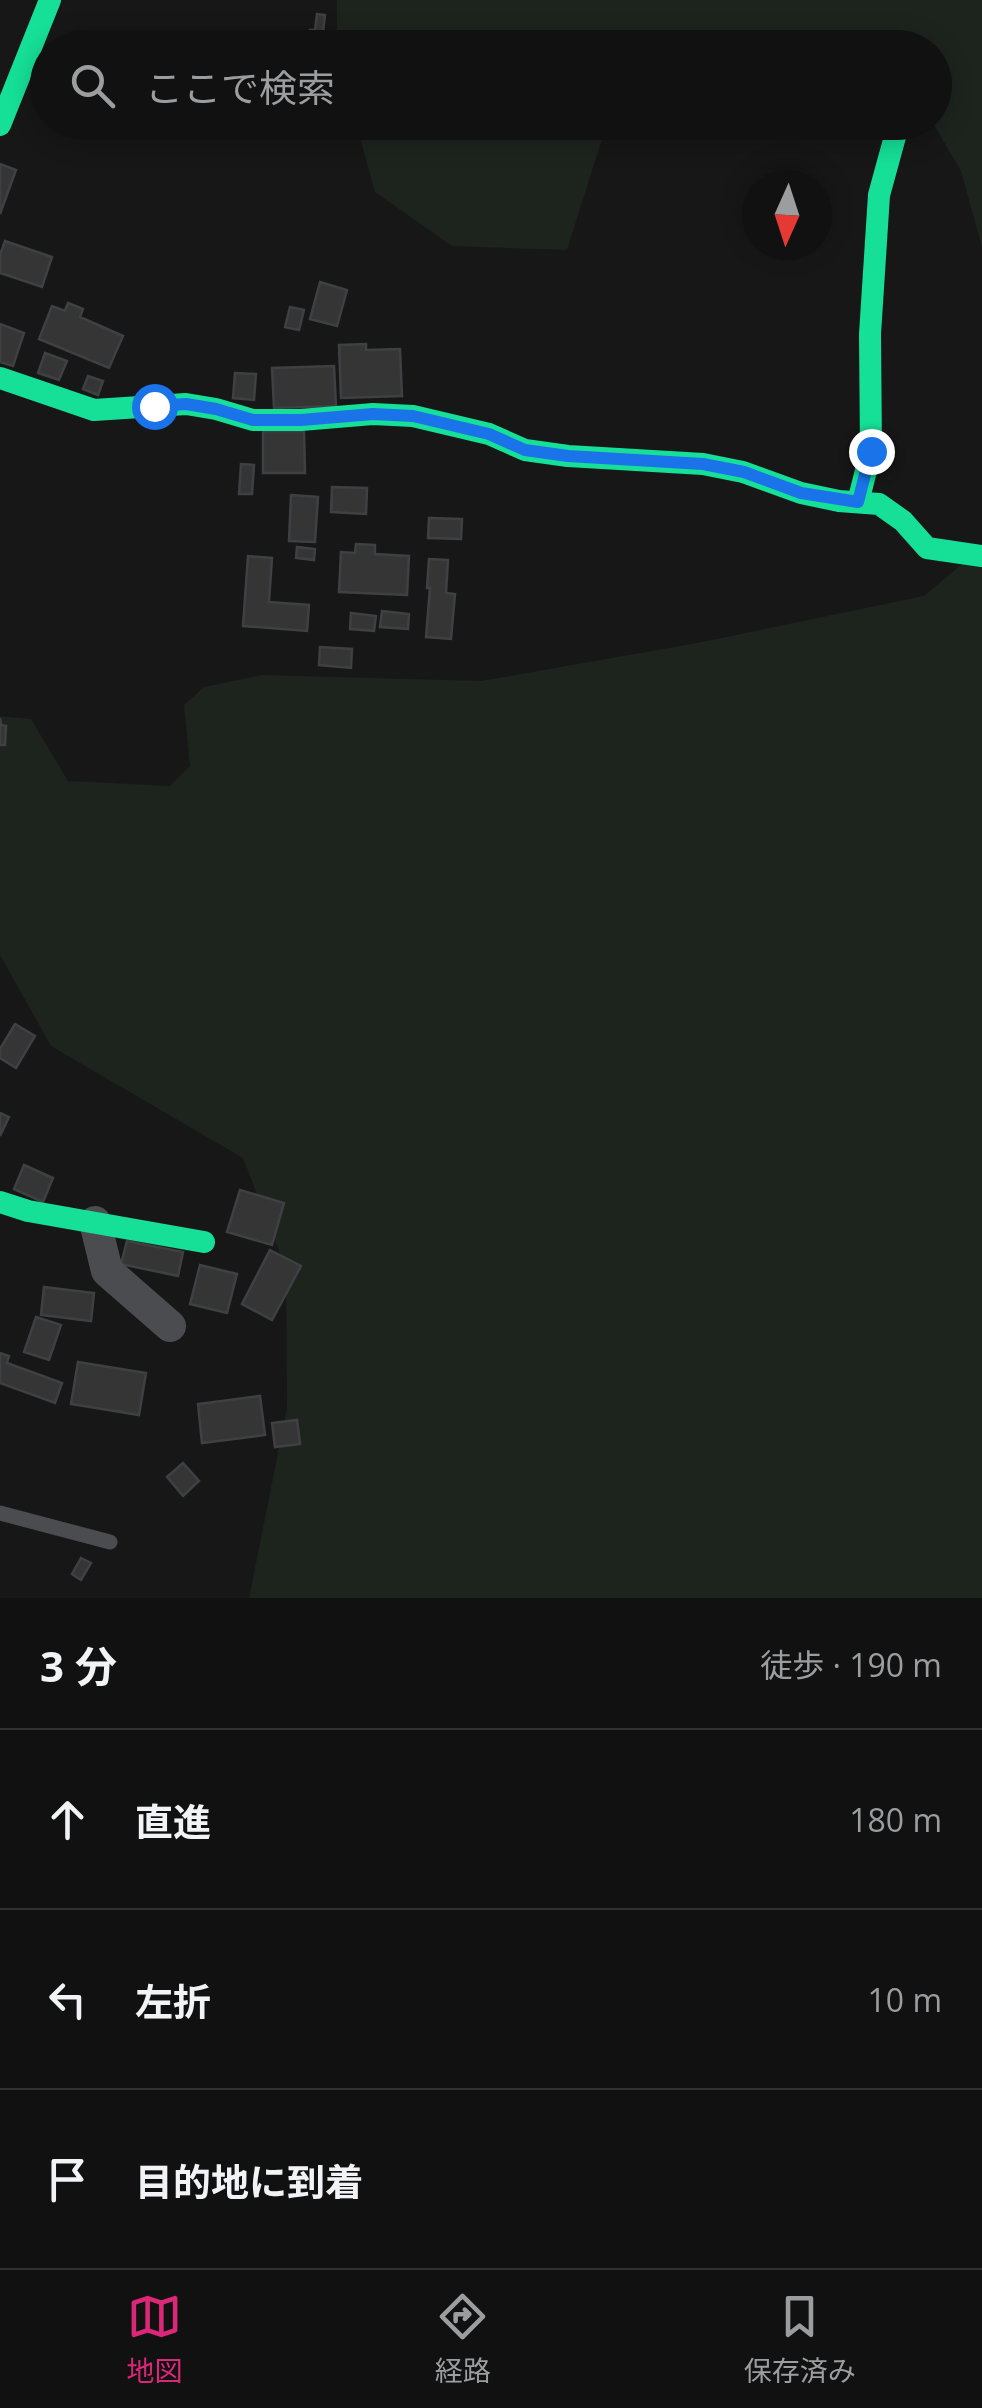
<!DOCTYPE html>
<html lang="ja">
<head>
<meta charset="utf-8">
<style>
	:root { --surface:#111; --page:#1e1f1f; --text:#f1f3f6; --muted:#9c9d9f; --line:#303131; --accent:#db2777 }
	body { margin:0; font-family:"Open Sans","Noto Sans JP",sans-serif; background:var(--page); color:var(--text) }
	.compass { position:absolute; left:742px; top:170px; width:90px; height:90px; border-radius:50%; background:var(--surface); box-shadow:0 5px 25px #0003; rotate:183deg }
	.stop { position:absolute; width:30px; height:30px; margin:-22px; border:8px solid #1a73e8; border-radius:50%; background:#fff }
	.stop.end { background:#1a73e8; border-color:#fff; box-shadow:0 2px 10px #0008 }
	.list { margin:0; padding:0; list-style:none }
	h2 { display:flex; justify-content:space-between; align-items:center; height:130px; margin:0; padding:0 40px; font-size:42px }
	h2 small { font-size:32px; font-weight:400; color:var(--muted) }
	.list li { display:grid; grid-template-columns:65px 1fr auto; gap:30px; align-items:center; box-sizing:border-box; height:180px; padding:0 40px; border-top:2px solid var(--line) }
	.list b { display:block; font-size:38px; white-space:nowrap }
	.list em { font-size:32px; font-style:normal; color:var(--muted) }
	.icon { flex:none; width:55px; height:55px; fill:none; stroke:currentColor; stroke-width:2; stroke-linecap:round; stroke-linejoin:round }
	.map { position:relative; flex:none; width:982px; height:1598px; overflow:hidden }
	.search { position:absolute; background:var(--surface); box-shadow:0 5px 25px #0003; left:30px; right:30px; top:30px; height:110px; display:flex; align-items:center; gap:25px; box-sizing:border-box; padding:0 35px; border-radius:55px; color:var(--muted); font-size:38px }
	.sheet { height:670px; background:var(--surface) }
	nav { display:flex; justify-content:space-around; align-items:center; box-sizing:border-box; height:140px; border-top:2px solid var(--line); background:var(--surface); font-size:28px; color:var(--muted) }
	nav a { display:grid; justify-items:center; gap:5px }
	nav .on { color:var(--accent) }
	.map>svg:first-child { display:block }
</style>
</head>
<body>
<div class="map">
<svg width="982" height="1598" viewBox="0 0 982 1598">
	<rect width="100%" height="100%" fill="#171717"/>
	<!-- green -->
	<path fill="#1d241e" d="M337 0H982V247L961 171 933 123 934 48H702L691 44 683 48 337 47Z
		M356 123V122L607 123 567 250 452 246 375 192Z
		M982 547V1598H249L287 1408 286 1269 243 1158 51 1046 0 955V716L31 719 68 781 170 786 190 766 184 705 204 687 262 675 481 681 697 643 924 596Z"/>
	<!-- building -->
	<path fill="#353536" stroke="#3f4043" stroke-width="2.5" d="M317 14 325 15 323 32 333 33 331 48H307L310 30H315Z
		M0 164 16 170 0 214Z
		M5 241 52 257 42 287 0 273V255Z
		M320 282 347 290 337 326 310 319Z
		M68 303 83 309 80 317 123 336 109 368 39 339 52 306 65 311Z
		M290 307 304 310 299 330 285 327Z
		M0 324 24 333 13 366 0 362Z
		M366 344V350L400 349 402 396 341 398 339 345Z
		M45 353 67 361 59 380 38 373Z
		M334 366 336 406 274 408 272 368Z
		M235 373 256 374 254 400 233 398Z
		M88 376 103 381 98 395 83 389Z
		M263 431H304L305 473H263Z
		M241 464 254 465 252 494H239Z
		M332 487 367 488 366 514 331 512Z
		M291 495 318 497 315 542 289 541Z
		M429 518 462 519 461 539 428 538Z
		M356 544 375 545V554L409 556 407 595 339 592 341 552 355 553Z
		M297 547 315 549 314 560 296 558Z
		M248 556 272 558 269 602 309 605 307 631 243 626Z
		M429 559 448 560 446 593 455 594 451 639 426 637 430 588H427Z
		M382 611 409 614 408 629 380 627Z
		M351 613 376 616 374 631 350 629Z
		M320 647 352 649 351 668 319 665Z
		M0 718 1 725 6 726 5 745H0Z
		M15 1024 35 1036 16 1068 0 1058V1049Z
		M0 1113 9 1117 0 1136Z
		M24 1165 53 1178 43 1202 14 1189Z
		M240 1190 284 1203 272 1245 227 1232Z
		M127 1241 183 1252 178 1276 121 1264Z
		M270 1250 301 1266 272 1320 242 1304Z
		M200 1265 237 1274 227 1313 190 1304Z
		M44 1287 94 1293 91 1321 41 1315Z
		M36 1317 61 1325 49 1360 24 1352Z
		M0 1353 9 1356 7 1363 62 1383 55 1403 0 1383Z
		M78 1362 146 1373 139 1415 71 1404Z
		M260 1396 265 1435 202 1443 198 1404Z
		M297 1420 300 1444 275 1447 272 1423Z
		M183 1463 199 1481 183 1496 167 1477Z
		M81 1558 91 1563 81 1580 72 1574Z"/>
	<g fill="none" stroke-linecap="round" stroke-linejoin="round">
		<!-- lane -->
		<path stroke="#4b4c50" stroke-width="15" d="M0 1513 110 1542"/>
		<!-- street -->
		<path stroke="#4b4c50" stroke-width="32" d="M95 1222 107 1271 170 1326"/>
		<!-- fast -->
		<path stroke="#16e098" stroke-width="22" d="M0 125 50 0
			M0 378 94 410 186 404 216 409 253 420H301L373 414 413 416 489 434 525 450 568 456 703 464 743 472 801 493 839 501 879 504 903 521 927 548 982 556
			M858 502 871 451 870 334 879 195 899 122
			M0 1202 28 1211 204 1242"/>
	</g>
	<g fill="none" stroke-linecap="round" stroke-linejoin="round">
		<!-- route -->
		<path stroke="#1a73e8" stroke-width="12" d="M154 406 186 404 216 409 253 420H301L373 414 413 416 489 434 525 450 568 456 703 464 744 472 801 493 858 502 871 451"/>
	</g>
</svg>
<svg class="compass" viewBox="-18 -18 36 36"><path d="M0-13l5 13h-10z" fill="#e53935"/><path d="M0 13l5-13h-10z" fill="#9c9d9f"/></svg>
<div class="stop" style="left:154px;top:406px"></div>
<div class="stop end" style="left:871px;top:451px"></div>
<div class="search"><svg class="icon" aria-label="search" viewBox="0 0 24 24"><circle cx="10" cy="10" r="6"/><path d="M15 15l6 6"/></svg>ここで検索</div>
</div>
<section class="sheet">
<h2>3 分<small>徒歩 · 190 m</small></h2>
<ul class="list">
<li><svg class="icon" aria-label="ahead" viewBox="0 0 24 24"><path d="M12 20V5M6 11l6-6 6 6"/></svg><div><b>直進</b></div><em>180 m</em></li>
<li><svg class="icon" aria-label="left" viewBox="0 0 24 24"><path d="M17 20v-9H6M10 6l-5 5 5 5"/></svg><div><b>左折</b></div><em>10 m</em></li>
<li><svg class="icon" aria-label="arrive" viewBox="0 0 24 24"><path d="M6 21V4h12l-3 4 3 4H6"/></svg><div><b>目的地に到着</b></div></li>
</ul>
</section>
<nav>
<a class="on"><svg class="icon" aria-label="map" viewBox="0 0 24 24"><path d="M3 6l6-2 6 2 6-2v14l-6 2-6-2-6 2zM9 4v14M15 6v14"/></svg>地図</a>
<a><svg class="icon" aria-label="directions" viewBox="0 0 24 24"><path d="M12 3l9 9-9 9-9-9zM9 14v-3h6M13 9l2 2-2 2"/></svg>経路</a>
<a><svg class="icon" aria-label="saved" viewBox="0 0 24 24"><path d="M7 4h10v16l-5-4-5 4z"/></svg>保存済み</a>
</nav>
</body>
</html>
